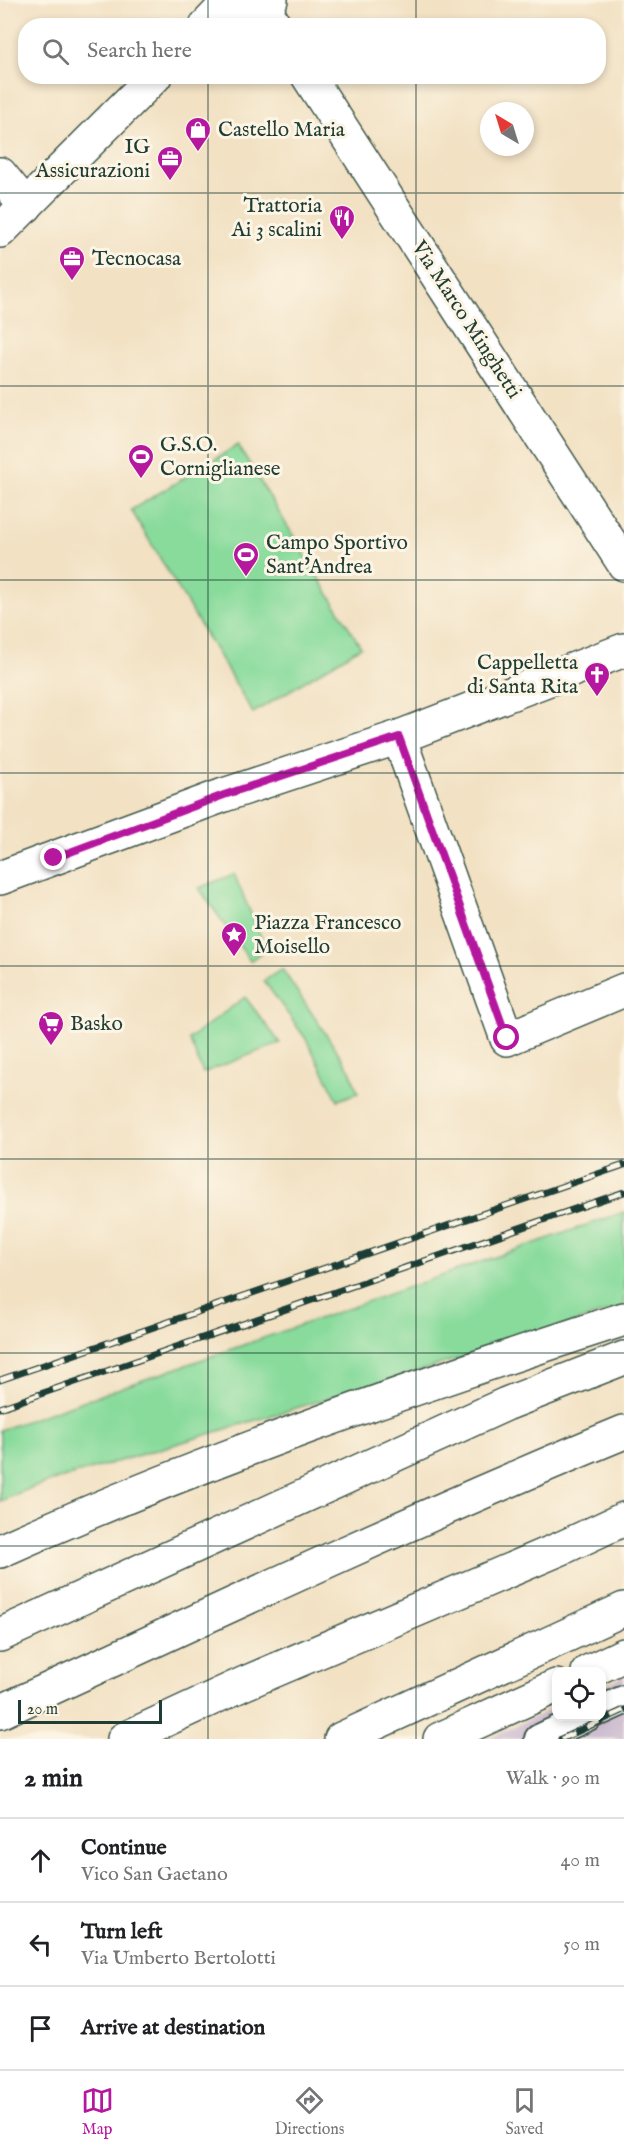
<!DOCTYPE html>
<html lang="en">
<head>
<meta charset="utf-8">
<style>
	:root { --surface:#fff; --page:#f6f6f6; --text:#202124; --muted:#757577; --line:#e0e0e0; --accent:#b5179e }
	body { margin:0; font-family:"IM FELL English",serif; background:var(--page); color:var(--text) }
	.controls { position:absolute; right:18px; bottom:18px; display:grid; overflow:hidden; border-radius:12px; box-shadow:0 3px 9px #0003 }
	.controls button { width:54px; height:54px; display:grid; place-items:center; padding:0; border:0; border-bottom:2px solid var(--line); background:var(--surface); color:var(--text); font:30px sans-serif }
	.compass { position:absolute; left:480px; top:102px; width:54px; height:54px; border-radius:50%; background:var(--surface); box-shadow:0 3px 9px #0003; rotate:322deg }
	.scale { position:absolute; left:18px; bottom:15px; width:144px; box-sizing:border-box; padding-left:6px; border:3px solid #1f3d34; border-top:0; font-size:16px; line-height:21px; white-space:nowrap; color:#1f3d34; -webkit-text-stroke:4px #fcf5e5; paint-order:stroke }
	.stop { position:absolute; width:18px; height:18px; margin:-14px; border:4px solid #b5179e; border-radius:50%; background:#fff }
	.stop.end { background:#b5179e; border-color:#fff; box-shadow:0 2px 6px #0008 }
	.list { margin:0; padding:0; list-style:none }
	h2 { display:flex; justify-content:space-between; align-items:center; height:78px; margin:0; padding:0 24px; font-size:26px }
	h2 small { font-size:20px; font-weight:400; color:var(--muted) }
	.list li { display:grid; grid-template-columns:39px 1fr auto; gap:18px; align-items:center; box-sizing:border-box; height:84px; padding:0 24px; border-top:2px solid var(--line) }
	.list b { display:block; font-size:22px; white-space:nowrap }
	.list p { margin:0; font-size:20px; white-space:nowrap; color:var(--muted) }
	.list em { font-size:20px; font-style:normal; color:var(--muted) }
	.icon { flex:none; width:33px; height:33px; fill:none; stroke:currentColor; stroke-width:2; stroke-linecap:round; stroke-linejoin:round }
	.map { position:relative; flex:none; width:624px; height:1739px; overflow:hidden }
	.search { position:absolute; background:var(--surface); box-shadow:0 3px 9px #0003; left:18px; right:18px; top:18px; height:66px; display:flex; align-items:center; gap:15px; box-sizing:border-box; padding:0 21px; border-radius:24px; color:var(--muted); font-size:22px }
	.sheet { height:330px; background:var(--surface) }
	nav { display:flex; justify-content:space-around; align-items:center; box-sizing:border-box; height:84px; border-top:2px solid var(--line); background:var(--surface); font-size:16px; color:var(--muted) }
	nav a { display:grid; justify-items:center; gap:3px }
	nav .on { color:var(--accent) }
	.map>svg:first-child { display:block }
</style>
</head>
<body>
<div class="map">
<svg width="624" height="1739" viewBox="0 0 624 1739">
	<rect width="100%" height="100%" fill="#fcf5e5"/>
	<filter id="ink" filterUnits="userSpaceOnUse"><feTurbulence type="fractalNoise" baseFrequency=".0167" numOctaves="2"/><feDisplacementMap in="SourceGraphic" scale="12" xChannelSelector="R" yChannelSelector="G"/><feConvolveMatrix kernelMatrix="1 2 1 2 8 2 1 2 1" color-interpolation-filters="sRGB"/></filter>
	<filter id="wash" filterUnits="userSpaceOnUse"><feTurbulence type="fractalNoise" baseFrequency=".008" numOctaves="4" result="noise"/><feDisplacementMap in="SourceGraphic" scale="24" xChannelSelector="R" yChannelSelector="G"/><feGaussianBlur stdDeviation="1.35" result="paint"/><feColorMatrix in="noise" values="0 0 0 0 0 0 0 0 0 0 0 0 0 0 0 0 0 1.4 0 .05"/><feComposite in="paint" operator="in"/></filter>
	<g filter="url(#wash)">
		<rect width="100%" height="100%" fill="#f2e1c3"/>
		<!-- industrial -->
		<path fill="#cebed1" d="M624 1676V1739H487L556 1707V1716H602V1687Z"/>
		<!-- green -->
		<path fill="#89db9c" stroke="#548c68" stroke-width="1.5" d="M238 445 361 647 253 713 131 510Z
			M234 874 266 949 250 961 199 888Z
			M282 969 350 1070 358 1093 338 1100 306 1039 264 981Z
			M245 997 280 1043 203 1073 189 1039Z
			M624 1212V1307L416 1372 36 1486 0 1501V1430Z"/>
	</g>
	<g filter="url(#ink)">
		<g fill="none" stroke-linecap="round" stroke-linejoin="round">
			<defs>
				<path id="service" d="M602 1710 624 1700
					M539 1739 588 1716"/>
				<path id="pedestrian" d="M399 737 507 1039 624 990"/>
				<path id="minor" d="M264 7 275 26
					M308 76 624 564
					M0 174 26 206"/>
				<path id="tertiary" d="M0 878 224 795 399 737 624 650
					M588 1672 624 1655
					M440 1739 556 1686"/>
				<path id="secondary" d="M222 0C237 17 256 16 271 0
					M206 26 226 5
					M0 231 155 76"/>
				<path id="trunk" d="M0 1551C203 1460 413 1387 624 1319
					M0 1635 506 1404 624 1358
					M0 1712C207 1616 413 1519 624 1432
					M124 1739 245 1683 564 1547 624 1519
					M341 1739 624 1609"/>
			</defs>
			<!-- service casing -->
			<use href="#service" stroke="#3f5649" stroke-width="32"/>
			<!-- pedestrian casing -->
			<use href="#pedestrian" stroke="#3f5649" stroke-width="36"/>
			<!-- minor casing -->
			<use href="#minor" stroke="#3f5649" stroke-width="36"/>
			<!-- tertiary casing -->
			<use href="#tertiary" stroke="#3f5649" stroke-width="36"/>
			<!-- secondary casing -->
			<use href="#secondary" stroke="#3f5649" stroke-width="36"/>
			<!-- trunk casing -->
			<use href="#trunk" stroke="#3f5649" stroke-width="36"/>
			<!-- service -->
			<use href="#service" stroke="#fff" stroke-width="28"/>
			<!-- pedestrian -->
			<use href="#pedestrian" stroke="#fff" stroke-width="33"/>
			<!-- minor -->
			<use href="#minor" stroke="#fff" stroke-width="33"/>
			<!-- tertiary -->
			<use href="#tertiary" stroke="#fff" stroke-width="33"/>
			<!-- secondary -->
			<use href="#secondary" stroke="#fff" stroke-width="33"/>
			<!-- trunk -->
			<use href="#trunk" stroke="#fff" stroke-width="33"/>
			<defs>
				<path id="rail" d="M0 1380 624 1165
					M0 1408 624 1192
					M561 1739 624 1710"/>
			</defs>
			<!-- rail casing -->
			<use href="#rail" stroke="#1f3d34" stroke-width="7"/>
			<!-- rail -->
			<use href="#rail" stroke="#fcf5e5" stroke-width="4.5" stroke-dasharray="14" stroke-linecap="butt"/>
		</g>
	</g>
	<g fill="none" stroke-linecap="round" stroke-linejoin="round" filter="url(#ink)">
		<!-- route -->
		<path stroke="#b5179e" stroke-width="8" d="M54 858 224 795 399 737 507 1038"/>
	</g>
	<!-- grid -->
	<path fill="none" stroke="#1f3d34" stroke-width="1.5" stroke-opacity="0.55" d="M208 0V26M416 0V26M208 76V1739M416 76V1739M0 193H624M0 386H624M0 580H624M0 773H624M0 966H624M0 1159H624M0 1353H624M0 1546H624"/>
	<!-- icons -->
	<defs>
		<symbol id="shop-pin" viewBox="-11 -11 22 30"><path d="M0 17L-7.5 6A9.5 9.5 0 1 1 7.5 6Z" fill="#b5179e" stroke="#fcf5e5"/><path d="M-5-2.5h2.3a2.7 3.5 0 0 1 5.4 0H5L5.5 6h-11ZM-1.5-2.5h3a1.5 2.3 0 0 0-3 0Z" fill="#fff"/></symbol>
		<symbol id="office-pin" viewBox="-11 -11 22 30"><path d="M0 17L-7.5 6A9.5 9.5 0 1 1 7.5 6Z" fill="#b5179e" stroke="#fcf5e5"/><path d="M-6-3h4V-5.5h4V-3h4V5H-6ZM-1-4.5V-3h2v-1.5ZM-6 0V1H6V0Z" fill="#fff"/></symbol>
		<symbol id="restaurant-pin" viewBox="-11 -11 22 30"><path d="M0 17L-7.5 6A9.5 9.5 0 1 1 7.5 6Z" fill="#b5179e" stroke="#fcf5e5"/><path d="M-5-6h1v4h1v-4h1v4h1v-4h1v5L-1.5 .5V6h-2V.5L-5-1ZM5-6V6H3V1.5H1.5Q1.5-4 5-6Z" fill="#fff"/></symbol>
		<symbol id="stadium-pin" viewBox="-11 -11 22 30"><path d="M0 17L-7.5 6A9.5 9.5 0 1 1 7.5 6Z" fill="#b5179e" stroke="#fcf5e5"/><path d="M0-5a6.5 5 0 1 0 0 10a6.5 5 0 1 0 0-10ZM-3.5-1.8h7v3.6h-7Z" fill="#fff"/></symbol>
		<symbol id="church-pin" viewBox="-11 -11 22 30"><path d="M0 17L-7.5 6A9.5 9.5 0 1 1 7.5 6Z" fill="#b5179e" stroke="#fcf5e5"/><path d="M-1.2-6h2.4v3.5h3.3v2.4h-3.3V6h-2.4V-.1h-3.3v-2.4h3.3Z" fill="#fff"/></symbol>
		<symbol id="sight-pin" viewBox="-11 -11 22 30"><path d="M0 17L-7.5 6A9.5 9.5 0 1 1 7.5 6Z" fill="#b5179e" stroke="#fcf5e5"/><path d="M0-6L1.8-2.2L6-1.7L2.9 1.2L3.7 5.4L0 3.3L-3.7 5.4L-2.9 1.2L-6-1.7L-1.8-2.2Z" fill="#fff"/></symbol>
		<symbol id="supermarket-pin" viewBox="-11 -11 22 30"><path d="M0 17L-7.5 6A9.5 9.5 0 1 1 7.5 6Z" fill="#b5179e" stroke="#fcf5e5"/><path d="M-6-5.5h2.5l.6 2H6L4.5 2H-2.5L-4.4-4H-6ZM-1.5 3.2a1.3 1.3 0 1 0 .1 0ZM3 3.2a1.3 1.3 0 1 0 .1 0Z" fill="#fff"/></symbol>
	</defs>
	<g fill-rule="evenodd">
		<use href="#shop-pin" x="183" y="115" width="30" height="40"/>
		<use href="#office-pin" x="155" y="144" width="30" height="40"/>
		<use href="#restaurant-pin" x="327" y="203" width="30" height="40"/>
		<use href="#office-pin" x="57" y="244" width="30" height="40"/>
		<use href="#stadium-pin" x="126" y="442" width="30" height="40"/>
		<use href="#stadium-pin" x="231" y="540" width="30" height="40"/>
		<use href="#church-pin" x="582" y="660" width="30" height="40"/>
		<use href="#sight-pin" x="219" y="920" width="30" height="40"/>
		<use href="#supermarket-pin" x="36" y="1009" width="30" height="40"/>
	</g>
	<g text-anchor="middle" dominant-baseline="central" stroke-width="6" stroke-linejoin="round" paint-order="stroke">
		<!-- poi labels -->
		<g font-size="21" fill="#1f3d34" stroke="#fcf5e5" text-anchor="start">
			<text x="218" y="130">Castello Maria</text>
			<text x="150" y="147" text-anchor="end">IG<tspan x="150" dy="24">Assicurazioni</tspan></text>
			<text x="322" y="206" text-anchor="end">Trattoria<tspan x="322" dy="24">Ai 3 scalini</tspan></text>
			<text x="92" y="259">Tecnocasa</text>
			<text x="160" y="445">G.S.O.<tspan x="160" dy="24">Corniglianese</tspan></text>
			<text x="266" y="543">Campo Sportivo<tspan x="266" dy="24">Sant'Andrea</tspan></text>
			<text x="578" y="663" text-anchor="end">Cappelletta<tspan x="578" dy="24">di Santa Rita</tspan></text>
			<text x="254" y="923">Piazza Francesco<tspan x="254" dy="24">Moisello</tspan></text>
			<text x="70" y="1024">Basko</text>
		</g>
		<!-- street labels -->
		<g font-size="21" fill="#1f3d34" stroke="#fcf5e5">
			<text transform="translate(466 320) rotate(57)">Via Marco Minghetti</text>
		</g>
	</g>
</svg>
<div class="controls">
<button><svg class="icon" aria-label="locate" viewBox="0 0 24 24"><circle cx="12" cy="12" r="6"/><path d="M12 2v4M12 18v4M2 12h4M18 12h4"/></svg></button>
</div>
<svg class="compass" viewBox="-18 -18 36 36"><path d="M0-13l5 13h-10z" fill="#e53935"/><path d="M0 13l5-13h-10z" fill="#757577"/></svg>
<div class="scale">20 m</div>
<div class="stop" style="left:507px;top:1038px"></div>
<div class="stop end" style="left:54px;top:858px"></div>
<div class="search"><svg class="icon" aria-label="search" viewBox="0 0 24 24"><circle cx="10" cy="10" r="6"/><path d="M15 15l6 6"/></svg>Search here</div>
</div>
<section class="sheet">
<h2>2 min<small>Walk · 90 m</small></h2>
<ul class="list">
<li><svg class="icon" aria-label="ahead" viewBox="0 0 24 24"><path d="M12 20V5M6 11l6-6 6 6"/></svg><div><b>Continue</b><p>Vico San Gaetano</p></div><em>40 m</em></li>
<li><svg class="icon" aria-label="left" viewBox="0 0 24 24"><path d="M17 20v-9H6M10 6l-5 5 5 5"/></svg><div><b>Turn left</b><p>Via Umberto Bertolotti</p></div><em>50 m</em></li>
<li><svg class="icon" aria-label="arrive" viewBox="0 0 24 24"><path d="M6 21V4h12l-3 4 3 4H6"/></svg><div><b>Arrive at destination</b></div></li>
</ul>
</section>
<nav>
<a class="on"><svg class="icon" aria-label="map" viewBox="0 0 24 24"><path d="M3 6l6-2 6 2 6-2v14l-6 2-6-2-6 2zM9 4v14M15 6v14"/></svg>Map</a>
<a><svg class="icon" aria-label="directions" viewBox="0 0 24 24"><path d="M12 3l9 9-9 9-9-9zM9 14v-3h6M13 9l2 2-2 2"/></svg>Directions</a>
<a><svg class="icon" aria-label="saved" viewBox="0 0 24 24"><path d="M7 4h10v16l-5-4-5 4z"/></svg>Saved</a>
</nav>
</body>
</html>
